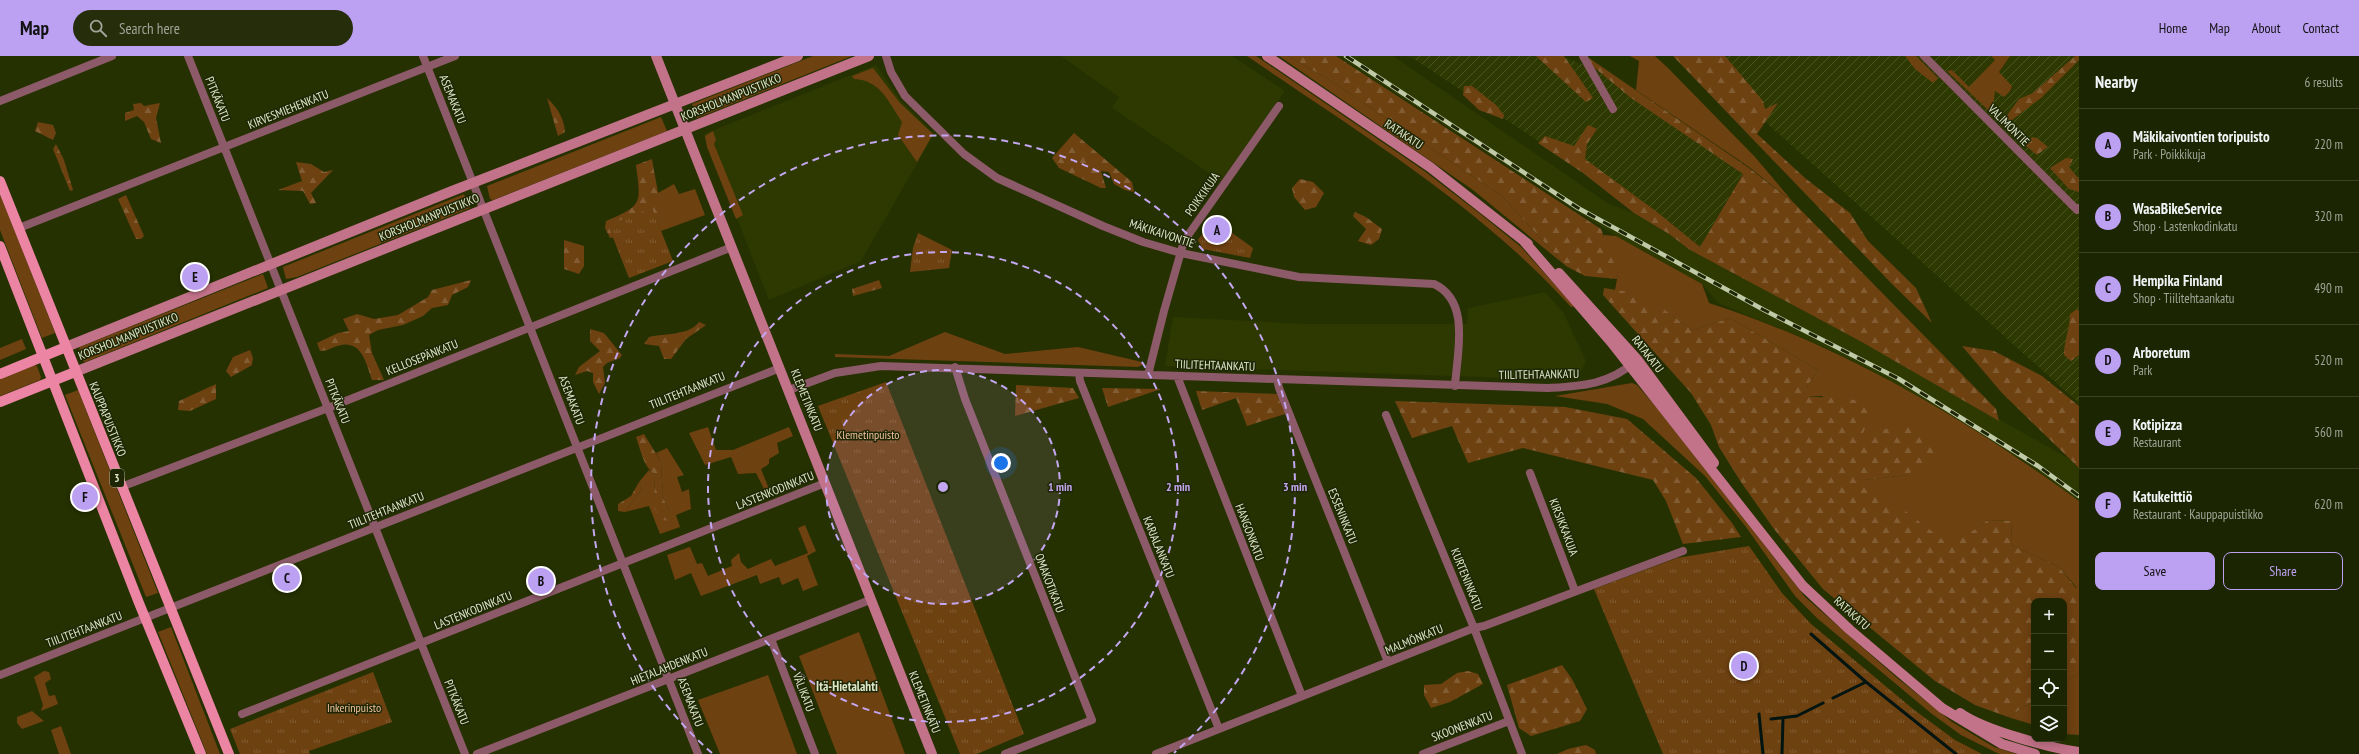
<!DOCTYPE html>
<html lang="en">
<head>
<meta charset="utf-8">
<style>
	:root { --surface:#1c2501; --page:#252d0b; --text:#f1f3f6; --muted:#a0a599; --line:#3a4223; --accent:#bca0f2 }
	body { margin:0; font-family:"PT Sans Narrow",sans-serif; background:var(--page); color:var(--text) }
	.controls { position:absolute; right:12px; bottom:12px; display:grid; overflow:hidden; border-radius:8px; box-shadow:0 2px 10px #0003 }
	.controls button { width:36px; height:36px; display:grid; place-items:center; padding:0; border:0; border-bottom:1px solid var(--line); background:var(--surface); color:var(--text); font:20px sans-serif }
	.you { position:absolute; left:1001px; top:407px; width:14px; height:14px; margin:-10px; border:3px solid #fff; border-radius:50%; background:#1a73e8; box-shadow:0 0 0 6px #1a73e833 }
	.badge { display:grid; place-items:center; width:26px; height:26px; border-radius:50%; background:var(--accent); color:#111; font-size:13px; font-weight:700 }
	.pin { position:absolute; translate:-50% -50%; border:2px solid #fff; box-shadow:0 1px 4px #0006 }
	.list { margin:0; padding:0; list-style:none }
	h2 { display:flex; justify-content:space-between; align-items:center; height:52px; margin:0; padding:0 16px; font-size:17px }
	h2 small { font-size:13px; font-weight:400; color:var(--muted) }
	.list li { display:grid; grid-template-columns:26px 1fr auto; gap:12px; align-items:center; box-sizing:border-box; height:72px; padding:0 16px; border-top:1px solid var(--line) }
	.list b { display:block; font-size:15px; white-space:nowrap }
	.list p { margin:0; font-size:13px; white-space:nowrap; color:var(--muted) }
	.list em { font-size:13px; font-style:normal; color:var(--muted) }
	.actions { display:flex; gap:8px; padding:12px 16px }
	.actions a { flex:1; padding:9px 0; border:1px solid var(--accent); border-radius:8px; text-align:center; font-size:14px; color:var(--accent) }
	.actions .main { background:var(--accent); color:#111 }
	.icon { flex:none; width:22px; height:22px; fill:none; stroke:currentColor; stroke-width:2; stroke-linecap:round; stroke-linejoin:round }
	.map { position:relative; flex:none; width:2079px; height:698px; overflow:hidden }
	header { display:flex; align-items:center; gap:24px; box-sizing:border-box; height:56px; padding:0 20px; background:var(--accent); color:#111 }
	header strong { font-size:19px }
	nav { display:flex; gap:22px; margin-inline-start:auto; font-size:14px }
	.search { width:280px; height:36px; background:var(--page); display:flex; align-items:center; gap:10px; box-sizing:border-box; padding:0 14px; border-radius:22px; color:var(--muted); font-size:15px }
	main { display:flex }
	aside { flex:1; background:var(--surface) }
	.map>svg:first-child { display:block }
</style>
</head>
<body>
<header>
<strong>Map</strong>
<div class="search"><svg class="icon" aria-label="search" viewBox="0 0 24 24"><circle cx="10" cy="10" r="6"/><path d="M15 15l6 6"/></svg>Search here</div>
<nav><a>Home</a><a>Map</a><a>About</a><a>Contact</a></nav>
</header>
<main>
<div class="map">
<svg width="2079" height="698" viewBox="0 0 2079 698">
	<defs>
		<pattern id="industrial-furrows" width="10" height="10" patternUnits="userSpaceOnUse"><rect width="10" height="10" fill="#2d3901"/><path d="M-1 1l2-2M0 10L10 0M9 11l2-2" fill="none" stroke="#4b5625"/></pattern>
		<pattern id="forest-firs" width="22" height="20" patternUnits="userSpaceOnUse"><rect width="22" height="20" fill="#6e4111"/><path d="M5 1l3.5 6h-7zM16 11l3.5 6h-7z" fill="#825c32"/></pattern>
		<pattern id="park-tufts" width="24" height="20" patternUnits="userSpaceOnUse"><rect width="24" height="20" fill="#6e4111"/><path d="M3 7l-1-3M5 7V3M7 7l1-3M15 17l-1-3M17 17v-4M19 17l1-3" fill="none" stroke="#825c32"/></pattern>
	</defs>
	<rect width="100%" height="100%" fill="#263101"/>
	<!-- built -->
	<path fill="#2d3901" d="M1061 0H1232L1285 35 1221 125 1112 52 1119 41Z
		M1338 0H1393L1609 148 1634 157 1669 178 1690 194 1860 285 2068 402 2079 412V445L2025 406 1884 321 1822 290 1718 247 1702 228 1616 180Z
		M876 9 901 45 934 78 861 205 769 244 704 78Z
		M1545 236 1563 256 1586 305 1580 317 1567 324 1165 310 1173 261 1304 268H1467L1468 252Z"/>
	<!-- industrial -->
	<path fill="url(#industrial-furrows)" d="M1409 0H1561L1594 13 1744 115 1700 191Z
		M1692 0H2079V347Z"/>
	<!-- green -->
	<path fill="#6e4111" d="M813 0H852L697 62 692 48Z
		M1247 0H1256L1423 114 1479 157 1521 191 1574 250 1571 251C1479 149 1359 77 1247 0Z
		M1279 0H1288L1328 23 1502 140 1566 210 1473 134Z
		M1630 0H1655L1668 12 1755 101 1793 146 1749 111 1636 34 1639 5Z
		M1905 0H1916L1938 22 1933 27 1915 13Z
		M1991 0H2010L1999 16 2012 30 2010 35 2004 41 1995 35 1993 50 1988 54 1947 15 1952 14 1969 31 1995 4Z
		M873 12 900 47 933 78 917 106 898 79 902 66C888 45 880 24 854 23L852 20Z
		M661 61 667 75 493 144 490 143 487 130Z
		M713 75 716 84 714 88 743 159 736 163 707 91 705 80Z
		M674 128 679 138 695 133 705 159 661 175 652 152 658 137Z
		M0 138 55 277 42 282 0 174Z
		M464 138 470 152 297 221 286 223 283 211Z
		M1604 179 1616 180 1702 228 1709 247C1843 290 1966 363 2079 445V530L2077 532 2059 511 2011 489 2012 465 1988 464 1951 491 1864 424 1907 419 1862 381 1822 340H1806V332L1818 314 1730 262 1692 274C1667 256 1646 239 1615 234L1618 218 1604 187Z
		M263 218 268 232 85 306C81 303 78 297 80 291Z
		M945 276 1005 298 1078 291 1142 306V309L1138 311 835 301V298L889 300Z
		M22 283 26 293 0 304V292Z
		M34 309 37 310 41 321 40 324 0 340V323Z
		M1632 327 1637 329 1656 351 1805 541 1896 621 1952 666 1994 691 2016 698H1999L1961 679 1932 658 1818 563 1795 540 1746 471 1705 420 1643 363 1607 348 1555 340Z
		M78 334 158 537 146 541 65 339Z
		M708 371 716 394H733L789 371 793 380 777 387 779 397 769 403V408L761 413 771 438 767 439 756 417 738 418 731 401 705 409 689 377Z
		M667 392 684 419 677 421 682 436 689 433 691 453 676 459 680 471 660 478 649 450 625 456 642 433 639 426 649 414 655 419 654 441 669 455 663 441 661 406 656 397Z
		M805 469 816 495 807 500 818 529 803 535 798 522 782 529 779 521 760 528 757 519 701 540 691 517 675 524 667 499 690 491 697 508 702 507 708 520 732 510 731 504 739 497 741 506 748 513 771 503 775 510 808 497 798 472Z
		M171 571 220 698H207L158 576Z
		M859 576 905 698H837L799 600Z
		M44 615 49 616 51 623 45 627 49 640 55 639 58 648 41 655 43 649 34 621Z
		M2079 617V679L2064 678V627Z
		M768 619 797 698H720L698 644Z
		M2034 645V669L2008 661Z
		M32 655 44 665 22 673 17 667V661Z
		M61 670 71 698H59L51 674Z"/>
	<!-- forest -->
	<path fill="url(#forest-firs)" d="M1288 0H1336L1601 173 1618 218 1617 223 1585 220 1566 210 1502 140 1328 23Z
		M1536 0H1564L1593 42 1586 46Z
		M1673 0H1725L1763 45 1765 53 1778 47 1757 78 1805 122 1850 157 1868 185 1916 232 1932 267 1891 227Z
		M2075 0H2079V4L2041 42 2008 67 2005 62 2019 43 2033 37Z
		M1589 2 1749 112 1793 146 1996 353 1999 365 1860 285 1690 194 1669 178 1634 157 1583 117 1538 87 1545 80 1574 90 1588 69 1597 73 1587 88 1585 103 1657 156 1700 191 1743 118 1631 42 1591 9Z
		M1464 30H1472L1496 49 1504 59 1503 63 1479 54 1463 39Z
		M547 42C557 51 564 62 565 76L558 80Z
		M141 47 144 50 160 47 156 62 161 87 151 83 144 66 137 60 125 65V57L134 54 133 48Z
		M38 66 53 69 56 77 53 84 35 75Z
		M1074 77 1132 126 1134 136 1125 134 1114 128 1109 116 1101 115 1106 132H1101L1059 112 1052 102Z
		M2032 81 2037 82 2048 91 2037 99 2026 90Z
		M56 88 64 104 73 134 70 135 53 93Z
		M2066 102 2073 103 2069 111 2079 123V136L2069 133 2050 112Z
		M652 103C660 156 675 170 610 182L605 172 606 165C643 149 641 148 636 109Z
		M296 106 311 108 324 116 333 114 311 137 316 147 310 148 303 135 278 134 302 125Z
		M1300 123 1313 126 1324 137 1316 151 1305 154 1294 141 1292 132Z
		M126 139 144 180 141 183H136L118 143Z
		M1355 156 1366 161 1382 173 1379 183 1371 189 1358 185 1366 173 1353 160Z
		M564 184 584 190V210L579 218 564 213Z
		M471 224 468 231 452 239 448 249 432 252 423 260 403 269 378 274 369 279 372 297 384 324H372C366 306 361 282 337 290 330 292 328 295 320 295L317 287 338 277 349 275 343 263 357 258 374 263 398 259 428 241 432 234Z
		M879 224 882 232 853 240 852 233Z
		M1604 232 1635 237 1662 252 1692 274 1730 262 1818 314 1806 332V340L1856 344 1871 354 1862 381 1903 367 1939 396 1907 419 1865 424 1951 490 1988 464 2012 465 2011 489 2059 511 2076 532 2079 530V617L2064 627V545H2034V645L2008 661 1975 649 1935 625 1823 533 1774 473 1741 426 1719 391 1711 369 1691 337 1603 239Z
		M2077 253 2079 255V299L2071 305 2064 299C2064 285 2070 273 2070 258Z
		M699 266 706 269 686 283 671 303H664L659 290 644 288 649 281C666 277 688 280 699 266Z
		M590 273 604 277 622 299 620 302 607 307 603 311 605 327 599 338 593 326V317L587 315 575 319 579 311 600 295 590 285Z
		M1962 290 1994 295 2042 320 2079 350V412L2002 337Z
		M250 294 253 302 252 309 231 321 226 315 233 301Z
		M216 328V343L190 355 178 354 179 345Z
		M1016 329 1073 332 1079 342 1015 360Z
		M1102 332 1161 333 1108 351Z
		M1196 335 1277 338 1285 358 1247 370 1236 342 1202 354Z
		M1395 345 1565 351 1627 363 1696 422 1732 467 1741 481 1683 488 1666 445 1653 424 1523 392 1468 407 1452 370 1412 382Z
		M644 378 661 406 663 441 669 455 670 465 662 464 652 449 654 441 655 419C643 410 641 395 636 381Z
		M639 426 642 433 625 456 618 455V448L631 440Z
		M1562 609 1572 623 1587 653 1580 665 1531 680 1519 672 1507 629Z
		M1468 615 1478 618 1483 628 1450 646 1431 652 1424 639V629L1441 628 1457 617Z
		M1586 689 1595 694 1596 698H1557L1568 693Z"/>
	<!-- park -->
	<path fill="url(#park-tufts)" d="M652 152 673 205 629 222 608 169Z
		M1213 163 1253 192 1250 202 1203 193 1198 184Z
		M918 177 952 194 949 212 910 216 913 192Z
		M886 326 1024 678 977 698H960L818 350Z
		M1749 490 1782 537 1811 568 1913 653 1955 684 1982 698H1663L1594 533 1677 502Z
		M373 616 392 666 309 695 310 698H240L230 673Z"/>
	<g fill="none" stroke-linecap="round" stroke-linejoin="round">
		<!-- stream -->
		<path stroke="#001411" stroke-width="3" d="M1811 578 1866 626 1956 698
			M1833 642 1866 626
			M1759 658 1763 698
			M1771 663 1797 660 1823 647
			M1782 698 1783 662"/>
		<!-- street -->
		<path stroke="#8c5a68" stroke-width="8" d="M188 0 465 698
			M423 0 698 698
			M886 0 891 16 905 40 964 98 997 122 1103 170 1143 186 1181 197 1299 221 1434 228C1471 245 1457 297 1455 330
			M1583 0 1613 53
			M1924 0 2077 154 2079 152
			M0 45 112 0
			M19 172 455 0
			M955 311 965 343 1092 664 1005 698
			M1079 317 1080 325 1219 673
			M1148 319 1164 255 1184 185 1279 50
			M1177 320 1302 640
			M1277 323 1279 332 1388 606
			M789 334 835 317 881 310 1548 332C1580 330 1609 329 1634 306
			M1386 359 1474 572 1522 698
			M1530 417 1575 535
			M121 431 328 352 732 191
			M771 583 815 698
			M0 619 780 312
			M242 658 825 427
			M477 698 870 544
			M1156 698 1474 572 1484 570 1683 495
			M1423 698 1509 665"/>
		<!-- secondary -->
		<path stroke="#c27289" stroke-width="10" d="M656 0 932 698
			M1267 0 1430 111 1528 188
			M1523 184 1611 286 1803 530 1850 574 1942 652 2002 688 2035 698
			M1559 217 1637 303 1714 407
			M66 291 452 135 798 0
			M75 316 869 0
			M1960 657C1984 674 2050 692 2079 696"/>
		<!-- primary -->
		<path stroke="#ec84a3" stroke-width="10" d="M0 125 229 698
			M0 190 139 547 201 698
			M0 318 66 291
			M0 346 75 316"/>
		<defs>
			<path id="rail" d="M1346 0 1578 152 1764 254 1899 323 2038 410 2079 440"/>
		</defs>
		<!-- rail casing -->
		<use href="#rail" stroke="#c0caa9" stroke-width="4.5"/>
		<!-- rail -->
		<use href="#rail" stroke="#1e2606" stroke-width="3" stroke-dasharray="9" stroke-linecap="butt"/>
	</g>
	<!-- distance rings -->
	<circle cx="943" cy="431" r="117" fill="#c4a7f1" fill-opacity=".12"/>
	<g fill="none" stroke="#c4a7f1" stroke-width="2" stroke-dasharray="7 5">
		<circle cx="943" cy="431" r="117"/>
		<circle cx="943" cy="431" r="235"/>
		<path d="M712 697A352 352 0 1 1 1174 697"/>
	</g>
	<g text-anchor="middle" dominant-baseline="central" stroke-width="3" stroke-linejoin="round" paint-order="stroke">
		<!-- shield labels -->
		<rect fill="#1e2606" stroke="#a4ae8e" stroke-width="1" x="110" y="413" width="14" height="18" rx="3"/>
		<g font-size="11" font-weight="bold" fill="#dee8c9">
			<text x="117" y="422">3</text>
		</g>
		<!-- street labels -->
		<g font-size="12" fill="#dee8c9" stroke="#1e2606">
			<text transform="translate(731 41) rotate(-22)">KORSHOLMANPUISTIKKO</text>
			<text transform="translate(218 43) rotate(68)">PITKÄKATU</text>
			<text transform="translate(453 43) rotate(68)">ASEMAKATU</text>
			<text transform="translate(288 53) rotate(-22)">KIRVESMIEHENKATU</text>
			<text transform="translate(2009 69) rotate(45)">VALIMONTIE</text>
			<text transform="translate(1404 78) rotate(34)">RATAKATU</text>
			<text transform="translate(1202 138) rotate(-55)">POIKKIKUJA</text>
			<text transform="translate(429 161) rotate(-22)">KORSHOLMANPUISTIKKO</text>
			<text transform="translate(1162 177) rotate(18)">MÄKIKAIVONTIE</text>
			<text transform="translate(128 280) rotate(-22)">KORSHOLMANPUISTIKKO</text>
			<text transform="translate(1648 298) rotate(52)">RATAKATU</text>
			<text transform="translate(422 301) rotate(-22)">KELLOSEPÄNKATU</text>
			<text transform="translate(1215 309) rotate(2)">TIILITEHTAANKATU</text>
			<text transform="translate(1539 318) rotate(-1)">TIILITEHTAANKATU</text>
			<text transform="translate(687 334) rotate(-22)">TIILITEHTAANKATU</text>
			<text transform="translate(572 344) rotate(69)">ASEMAKATU</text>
			<text transform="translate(807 344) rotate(68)">KLEMETINKATU</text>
			<text transform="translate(338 345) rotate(68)">PITKÄKATU</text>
			<text transform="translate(108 363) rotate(68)">KAUPPAPUISTIKKO</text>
			<text transform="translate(775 434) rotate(-22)">LASTENKODINKATU</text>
			<text transform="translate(386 454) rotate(-22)">TIILITEHTAANKATU</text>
			<text transform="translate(1343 460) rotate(68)">ESSENINKATU</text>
			<text transform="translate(1564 471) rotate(69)">KIRSIKKAKUJA</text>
			<text transform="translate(1250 476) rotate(69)">HANGONKATU</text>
			<text transform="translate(1159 491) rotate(68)">KARJALANKATU</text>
			<text transform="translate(1467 523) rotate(68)">KURTENINKATU</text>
			<text transform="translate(1050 527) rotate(69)">OMAKOTIKATU</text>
			<text transform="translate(473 554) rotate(-22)">LASTENKODINKATU</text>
			<text transform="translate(1852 557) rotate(42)">RATAKATU</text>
			<text transform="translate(84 573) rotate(-21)">TIILITEHTAANKATU</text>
			<text transform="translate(1414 583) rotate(-22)">MALMÖNKATU</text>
			<text transform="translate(669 610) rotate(-22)">HIETALAHDENKATU</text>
			<text transform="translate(804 636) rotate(69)">VÄLIKATU</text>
			<text transform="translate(457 646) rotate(68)">PITKÄKATU</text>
			<text transform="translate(691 646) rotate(69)">ASEMAKATU</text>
			<text transform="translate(925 646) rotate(68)">KLEMETINKATU</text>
			<text transform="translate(1462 670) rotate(-21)">SKOONENKATU</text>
		</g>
		<!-- park labels -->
		<g font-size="12" fill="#f0c29b" stroke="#1e2606">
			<text x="868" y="378">Klemetinpuisto</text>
			<text x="354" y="651">Inkerinpuisto</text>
		</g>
		<!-- neighbourhood labels -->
		<g font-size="13" font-weight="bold" fill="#dee8c9" stroke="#1e2606">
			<text x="847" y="630">Itä-Hietalahti</text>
		</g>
	</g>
	<circle cx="943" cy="431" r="6" fill="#c4a7f1" stroke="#1e2606" stroke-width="2"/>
	<g font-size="12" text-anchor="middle" font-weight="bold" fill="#c4a7f1" stroke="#1e2606" stroke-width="3" stroke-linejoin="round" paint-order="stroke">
		<text x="1060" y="435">1 min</text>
		<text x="1178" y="435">2 min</text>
		<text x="1295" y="435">3 min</text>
	</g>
</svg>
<div class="controls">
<button>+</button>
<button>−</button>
<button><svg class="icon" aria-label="locate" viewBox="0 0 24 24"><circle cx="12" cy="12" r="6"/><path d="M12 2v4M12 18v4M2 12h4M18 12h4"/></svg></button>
<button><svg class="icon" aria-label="layers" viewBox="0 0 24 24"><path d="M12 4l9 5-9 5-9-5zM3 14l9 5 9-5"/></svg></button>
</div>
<div class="you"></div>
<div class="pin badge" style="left:1217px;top:174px">A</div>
<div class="pin badge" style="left:541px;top:525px">B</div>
<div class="pin badge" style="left:287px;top:522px">C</div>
<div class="pin badge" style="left:1744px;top:610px">D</div>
<div class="pin badge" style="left:195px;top:221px">E</div>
<div class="pin badge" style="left:85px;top:441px">F</div>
</div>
<aside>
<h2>Nearby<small>6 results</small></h2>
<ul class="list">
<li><span class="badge">A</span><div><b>Mäkikaivontien toripuisto</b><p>Park · Poikkikuja</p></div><em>220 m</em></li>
<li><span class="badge">B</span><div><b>WasaBikeService</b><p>Shop · Lastenkodinkatu</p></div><em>320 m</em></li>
<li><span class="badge">C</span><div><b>Hempika Finland</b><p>Shop · Tiilitehtaankatu</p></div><em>490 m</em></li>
<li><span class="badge">D</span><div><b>Arboretum</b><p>Park</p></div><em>520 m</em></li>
<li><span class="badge">E</span><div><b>Kotipizza</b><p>Restaurant</p></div><em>560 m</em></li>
<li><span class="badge">F</span><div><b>Katukeittiö</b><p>Restaurant · Kauppapuistikko</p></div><em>620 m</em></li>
</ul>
<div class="actions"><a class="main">Save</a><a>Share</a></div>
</aside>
</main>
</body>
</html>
